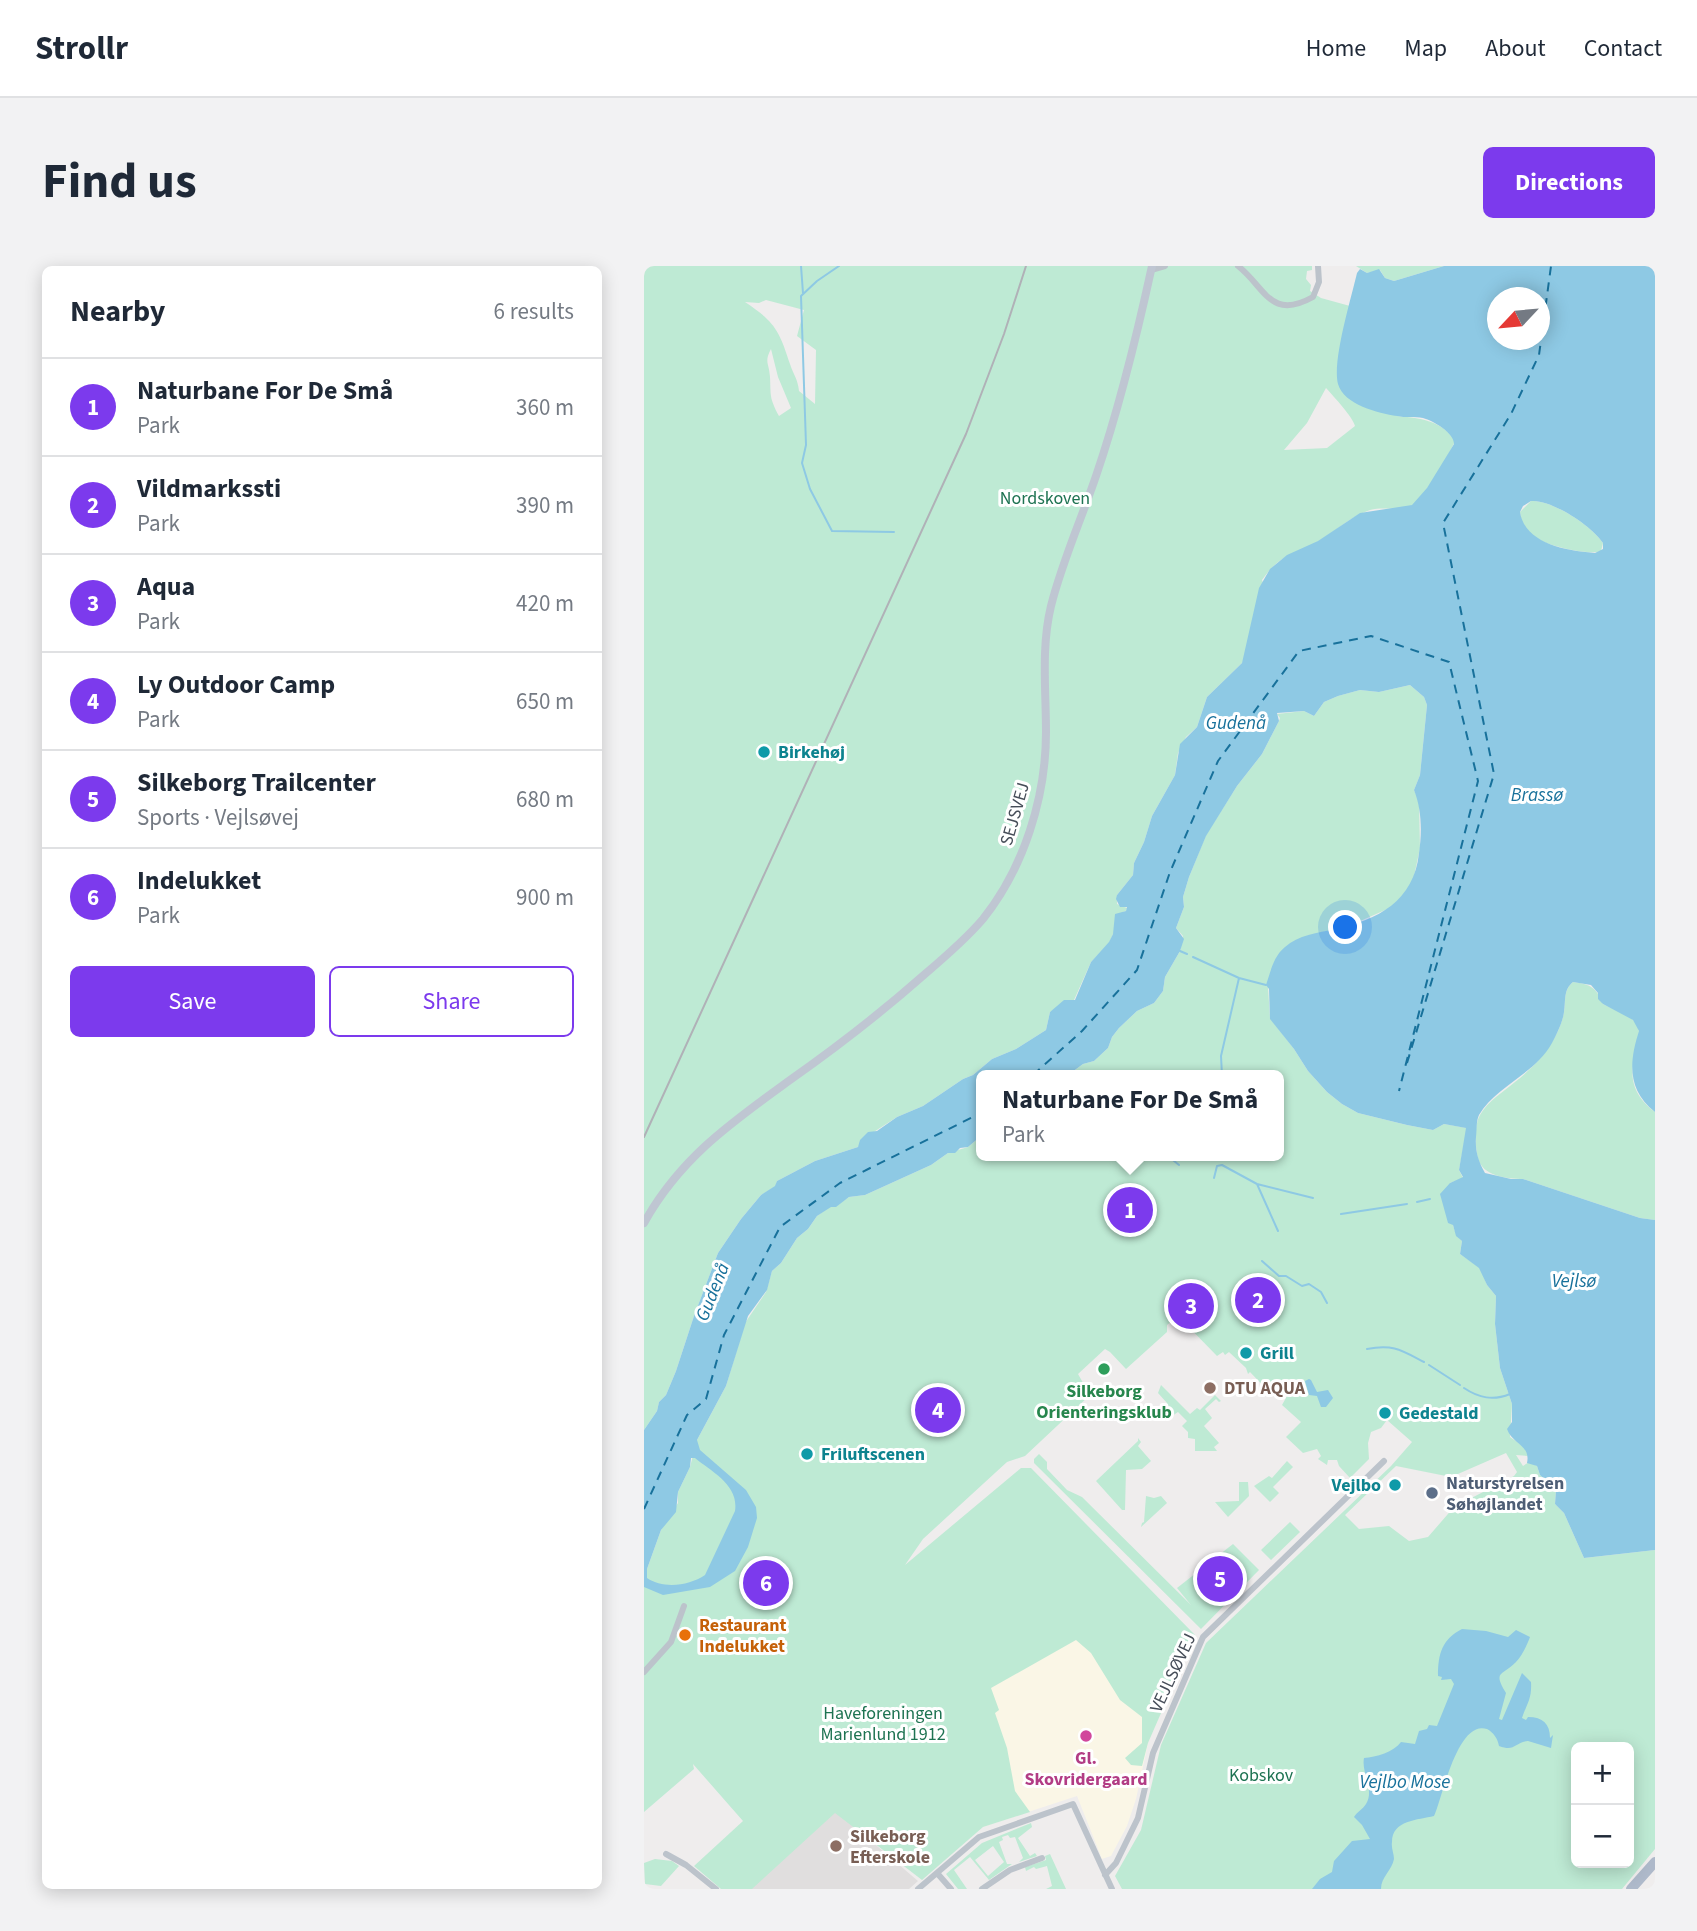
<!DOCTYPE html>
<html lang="en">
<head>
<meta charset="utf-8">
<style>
	:root { --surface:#fff; --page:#f2f2f3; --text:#1f2937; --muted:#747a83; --line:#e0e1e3; --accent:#7c3aed }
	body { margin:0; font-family:"Source Sans 3",sans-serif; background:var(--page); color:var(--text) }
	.controls { position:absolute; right:21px; bottom:21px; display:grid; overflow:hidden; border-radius:10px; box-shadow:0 4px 18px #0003 }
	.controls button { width:63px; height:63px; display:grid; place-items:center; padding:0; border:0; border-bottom:2px solid var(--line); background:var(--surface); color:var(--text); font:35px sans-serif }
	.compass { position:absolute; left:843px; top:21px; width:63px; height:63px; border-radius:50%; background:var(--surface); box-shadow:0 4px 18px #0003; rotate:244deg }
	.you { position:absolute; left:702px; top:662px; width:24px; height:24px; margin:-18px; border:5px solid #fff; border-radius:50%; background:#1a73e8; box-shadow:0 0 0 10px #1a73e833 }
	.badge { display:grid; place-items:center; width:46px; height:46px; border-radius:50%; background:var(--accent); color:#fff; font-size:23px; font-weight:700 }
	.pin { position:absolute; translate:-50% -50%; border:4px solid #fff; box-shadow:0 2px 7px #0006 }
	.popup { position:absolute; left:332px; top:804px; width:308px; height:91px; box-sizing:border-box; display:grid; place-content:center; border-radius:10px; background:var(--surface); filter:drop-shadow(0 2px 5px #0005); font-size:23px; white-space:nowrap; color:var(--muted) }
	.popup b { font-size:26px; color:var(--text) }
	.popup::after { content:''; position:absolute; left:50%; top:100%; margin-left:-14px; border:14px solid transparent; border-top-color:var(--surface) }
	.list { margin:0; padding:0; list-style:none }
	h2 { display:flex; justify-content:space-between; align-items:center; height:91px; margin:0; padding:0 28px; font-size:30px }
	h2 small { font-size:23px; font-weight:400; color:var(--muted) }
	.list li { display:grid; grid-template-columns:46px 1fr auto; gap:21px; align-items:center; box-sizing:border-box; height:98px; padding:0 28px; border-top:2px solid var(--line) }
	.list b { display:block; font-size:26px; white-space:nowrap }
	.list p { margin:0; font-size:23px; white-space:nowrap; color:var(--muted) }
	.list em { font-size:23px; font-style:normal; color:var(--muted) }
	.actions { display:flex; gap:14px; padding:21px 28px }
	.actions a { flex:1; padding:16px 0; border:2px solid var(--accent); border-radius:10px; text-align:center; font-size:24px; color:var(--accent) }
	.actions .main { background:var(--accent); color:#fff }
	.map { position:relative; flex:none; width:1011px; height:1623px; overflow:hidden; border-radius:10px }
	header { display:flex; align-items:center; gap:42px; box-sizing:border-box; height:98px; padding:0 35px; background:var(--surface); border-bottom:2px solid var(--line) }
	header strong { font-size:33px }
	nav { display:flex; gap:38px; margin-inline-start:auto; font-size:24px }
	.intro { display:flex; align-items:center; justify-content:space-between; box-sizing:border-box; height:168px; padding:0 42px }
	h1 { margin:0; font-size:49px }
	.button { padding:18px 32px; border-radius:10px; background:var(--accent); color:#fff; font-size:24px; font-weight:700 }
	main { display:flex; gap:42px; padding:0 42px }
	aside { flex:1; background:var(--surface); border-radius:10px; box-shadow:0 4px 18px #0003 }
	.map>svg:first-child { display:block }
</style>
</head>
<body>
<header>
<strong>Strollr</strong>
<nav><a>Home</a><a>Map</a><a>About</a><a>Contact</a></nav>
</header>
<div class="intro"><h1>Find us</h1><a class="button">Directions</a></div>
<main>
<aside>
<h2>Nearby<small>6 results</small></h2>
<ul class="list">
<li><span class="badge">1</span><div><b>Naturbane For De Små</b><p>Park</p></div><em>360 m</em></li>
<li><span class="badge">2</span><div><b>Vildmarkssti</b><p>Park</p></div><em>390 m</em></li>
<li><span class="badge">3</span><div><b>Aqua</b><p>Park</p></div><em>420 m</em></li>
<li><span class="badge">4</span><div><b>Ly Outdoor Camp</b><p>Park</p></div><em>650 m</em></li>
<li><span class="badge">5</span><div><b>Silkeborg Trailcenter</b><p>Sports · Vejlsøvej</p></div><em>680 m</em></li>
<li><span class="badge">6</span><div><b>Indelukket</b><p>Park</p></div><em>900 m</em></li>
</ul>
<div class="actions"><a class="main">Save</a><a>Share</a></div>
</aside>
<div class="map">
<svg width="1011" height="1623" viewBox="0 0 1011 1623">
	<rect width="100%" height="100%" fill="#efeded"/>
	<!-- commercial -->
	<path fill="#faf6e6" d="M432 1361 517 1446 504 1477 492 1533 483 1560 467 1590 458 1593 433 1530 339 1561 337 1418Z"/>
	<!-- education -->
	<path fill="#e0dede" d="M191 1544 274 1615 265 1623H104Z"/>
	<!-- green -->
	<path fill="#beead4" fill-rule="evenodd" d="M0 0H668V4L663 5 662 13 667 19 666 25 677 32 706 40 694 96 753 150C775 152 798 154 811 175 805 189 780 232 769 239 756 246 740 240 726 244 707 250 692 265 675 275 648 290 637 287 618 314L628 341 598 397 563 431 553 461 542 471 534 487 531 509 508 550 500 576 490 597 489 609 473 629V638L483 642 482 645 479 646 465 677 447 696 430 734 406 746 402 764 372 783 348 793 329 809 319 813 279 840 253 851 222 871 214 881 171 895 133 915 132 920 117 929 97 953 74 987 50 1050 32 1105 22 1129 15 1136 13 1145 0 1164ZM122 34 160 44 153 70 172 84 171 138 155 125C154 113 149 108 146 98 135 64 131 56 101 36L115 37ZM127 83 134 111 147 142 135 150C125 131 127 130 126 111 125 97 120 96 127 83ZM682 122C690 131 709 151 711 160L683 182 640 184 663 157Z
		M712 0H800L750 15 741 12 736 4 723 7Z
		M887 235C907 233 948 260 959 277L957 285C944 290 901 279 890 271 881 264 877 256 876 246Z
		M766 419 780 431 783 439 776 509 770 524 775 535 776 582 769 615 762 626 748 641 705 660 663 670 626 710 624 721 626 752 650 783 664 805 683 826 698 838 714 847 763 859 789 864 800 858 823 862 815 904 819 912 806 917C807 934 804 963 818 975L816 988 836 1002 843 1019 852 1030 851 1058 856 1102 868 1138 866 1171 882 1182 884 1190 872 1189 879 1200 885 1196 893 1200 896 1209 912 1224 911 1238 920 1247 940 1292 1011 1284V1583L978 1623H478L471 1610 497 1564 517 1479 562 1377 747 1200 768 1176 743 1154 737 1162 727 1166 724 1177 725 1193 706 1212 695 1200 693 1194H684L683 1199 674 1193 677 1190 673 1183 659 1187 642 1171 657 1156 638 1139 643 1130 642 1126 636 1123 627 1128 606 1106 604 1108 602 1102 585 1086 581 1089 579 1086 573 1090 534 1050 523 1059V1066L482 1103 466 1086 461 1083 434 1108 446 1129 381 1190 363 1196 279 1273 261 1299 377 1202H387L551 1369 504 1477 498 1500 487 1499 481 1492 498 1477V1451L476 1434 447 1387 432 1374 347 1422 355 1444 351 1447 363 1482 371 1525 386 1546 339 1561 278 1614 191 1547 108 1623H77L50 1600 99 1555 49 1498 50 1503 0 1546V1319L3 1303 17 1264 34 1237V1226L46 1201 53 1174 82 1120 101 1057 122 1026 128 1005 137 997 153 972 164 963 173 950 187 940H192L205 931 221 929 287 899 304 887 324 881 337 870V890H635V809H424L439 798 450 795 464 782 468 771 475 762 493 745 510 737 519 725 521 711 536 685 539 670 532 662 540 641 539 631 545 611 562 569 593 520 618 488 635 455 636 452 633 448 660 445 670 450 680 436 694 430 716 424 735 426ZM862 1187 873 1206 870 1210 810 1241 784 1271 765 1275 745 1260 715 1263 701 1249 752 1200 807 1211ZM932 1481H985V1597H932Z
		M929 716C946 718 953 722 959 738 968 743 985 748 992 757 1006 776 965 811 1011 846V954L996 952 879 913C863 913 838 910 834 892 831 881 830 859 836 849 844 835 859 826 871 816 884 806 900 790 908 776 913 769 919 754 920 746 922 735 919 724 929 716Z
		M517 1119 546 1148 553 1142 556 1144 571 1129 577 1135 575 1136 572 1133 561 1143 568 1152 560 1160 575 1177 570 1181 573 1185H551V1173L544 1172V1166L538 1160 543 1155 534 1146 528 1150 527 1143 520 1141 523 1137 514 1127Z
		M494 1172 497 1176 494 1180 507 1195 498 1203 482 1204 481 1244H478L452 1215 494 1175Z
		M395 1188 403 1196V1203L423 1224 438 1231 547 1339 533 1322 589 1278 615 1304 557 1363 390 1197V1193Z
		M643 1195 649 1201 629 1221 635 1227 626 1236 610 1220 625 1210 628 1212Z
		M595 1216H604L605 1230 584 1251 571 1236 595 1235Z
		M502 1230 510 1232 517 1230 523 1237 497 1261 498 1257 500 1256Z
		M646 1256 656 1266 627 1294 617 1284Z
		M387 1557 388 1561 374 1572 386 1590 391 1587 393 1590 375 1596 379 1592 371 1571 366 1572 364 1569 358 1571 359 1574 355 1576 363 1598H368L345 1614 326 1591 310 1604 323 1623H314L302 1608 338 1577ZM349 1580 360 1596 344 1610 331 1594Z
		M406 1588 422 1623H402L408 1620 403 1600 392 1603 390 1601 382 1605 381 1601 402 1594 401 1590Z
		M11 1593 28 1595 35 1600 17 1620 1 1618 0 1597Z"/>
	<!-- water -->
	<path fill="#8ec9e4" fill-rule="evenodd" d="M800 0H1011V846C983 824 985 796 995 765L989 754 959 738 954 733V727L947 719 929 716C919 724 922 735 920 746 919 755 913 768 908 777 891 808 852 820 835 849 832 855 833 864 832 871 831 884 834 895 841 907L867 913H879L996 952 1011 954V1284L940 1292 920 1247 911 1238 912 1224 896 1209 893 1200 883 1197C887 1179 868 1178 863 1163L868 1156V1138L856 1102 851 1058 852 1030 843 1019 835 1002 816 988 818 975 812 970 809 959 804 957 796 928 806 917 819 911 815 904 822 862 800 858 789 864 763 859 714 847 698 838 683 826 664 805 650 783 626 753 625 723 622 719C627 705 629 691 641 681 654 669 674 667 691 663 734 654 770 635 775 587 778 567 778 544 770 524L776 509 783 439 780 431 766 419 735 426 716 424 694 430 680 436 670 450 660 445 633 447 635 455 618 488 593 520 562 570 545 611 539 631 540 641 532 662 540 673 536 685 521 711 519 725 510 737 493 745 475 762 468 771 464 782 450 795 439 798 424 809H337V870L324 881 316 882 311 887H304L287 899 221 929 205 931 192 941H187L173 950 164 963 153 972 137 997 128 1005 123 1024 104 1050 82 1120 53 1174 56 1184 102 1224 112 1241 113 1252 104 1281 91 1305 66 1321 19 1329 0 1321V1164L13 1145 15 1136 22 1129 32 1105 50 1050 74 987 97 953 117 929 131 920 133 915 171 895 214 881 216 874 224 866 233 865 253 851 279 840 319 813 329 809 348 793 372 783 402 764 406 746 420 734H431L447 696 465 676 469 668 471 648 482 645 483 641H476L472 633 473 629 489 609 490 597 500 576 508 550 531 509 536 478 553 461 563 431 598 397 615 322 626 303 643 289 674 275 716 247 768 239 783 222 810 178C810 167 790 155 779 152 771 150 761 152 753 150 734 147 700 139 694 118 688 95 707 33 713 7L716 3 723 7 735 3 741 12 750 15ZM853 32H895V74H853ZM887 235C907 233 948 260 959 277V283L951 287C923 285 881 278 876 246L879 240ZM47 1192H51C68 1206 95 1219 91 1245L61 1309C45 1320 19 1323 3 1312V1303L17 1264 32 1246 34 1226 46 1201Z
		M665 1113 667 1114 673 1126 684 1124 689 1132 682 1141H677L673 1130 665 1129 661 1115Z
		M818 1363 842 1365 864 1371 872 1364 886 1371C883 1379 878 1390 872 1396 859 1410 848 1404 862 1427L855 1453 858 1454 878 1407 887 1416C888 1433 883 1437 878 1452L882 1454 884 1451C899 1451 906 1458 906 1472L909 1469 907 1482 884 1475C870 1477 871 1486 855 1480 854 1473 849 1466 843 1463 813 1453 798 1534 790 1550 774 1554 748 1554 748 1576 747 1582 750 1588 750 1593 748 1604 737 1611 737 1623H668L676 1613 688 1606 690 1595 708 1575 726 1573 718 1559 710 1551C713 1546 719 1543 722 1538 731 1524 717 1507 720 1492 732 1491 750 1486 757 1476L771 1478 775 1465 783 1463 785 1459 793 1460 810 1418 807 1413 797 1414 798 1411 794 1410C794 1388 798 1373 818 1363Z"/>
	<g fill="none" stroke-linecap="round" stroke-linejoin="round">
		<!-- stream -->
		<path stroke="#8ec9e4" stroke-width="2" d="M157 0 159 27
			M195 0 173 15 157 30 162 179 158 197 166 223 188 265 250 266
			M536 685 543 688
			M549 691 595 712 622 719
			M578 809 577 790 595 712
			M524 890 535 899
			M570 912 573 900 578 899 613 918 669 932
			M613 918 634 965
			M773 936 786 933
			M697 948 763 938
			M618 995 635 1010H642L658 1020 665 1018 677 1026 683 1037
			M723 1083C749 1078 757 1084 780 1096
			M785 1099 816 1119
			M820 1122C835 1132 849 1135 866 1128"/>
		<!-- ferry -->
		<path stroke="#18719b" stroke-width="2" stroke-dasharray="9 7" stroke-linecap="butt" d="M763 797 850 508 799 257 867 148 895 89 907 0
			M389 809 438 765 493 704 526 606 574 495 655 385 727 370 805 396 834 515 755 825
			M0 1243 43 1149 62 1133 80 1069 136 961 196 917 337 847"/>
		<!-- street -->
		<path stroke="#bcc3cb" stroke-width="6" d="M594 0C621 21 626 55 669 31L675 16 674 0
			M507 4 521 0
			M0 1406 27 1376 40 1340
			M22 1588 42 1599 72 1623
			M293 1607 307 1623
			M461 1609 472 1597 494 1552 509 1487 559 1371 740 1195
			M274 1623 335 1571 429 1538 468 1623
			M338 1623 366 1604 398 1592"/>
		<!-- secondary -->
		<path stroke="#bfc6d2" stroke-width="8" d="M0 957C36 892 88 856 146 814 193 781 238 746 281 708 301 691 322 673 339 653 380 602 402 531 402 466 402 425 397 381 407 340 418 296 437 254 452 210 475 143 493 69 508 0"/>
		<!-- primary -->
		<path stroke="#aeb9ca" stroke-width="10" d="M987 1623 1011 1596"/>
		<!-- rail -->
		<path stroke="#b0b1b7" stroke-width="2" d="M0 871 322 168 360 68 382 0"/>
	</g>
	<!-- markers -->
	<g fill="#0f9aa8" stroke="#fff" stroke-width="2.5">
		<circle cx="120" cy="486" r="7"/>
		<circle cx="602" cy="1087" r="7"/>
		<circle cx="741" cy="1147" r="7"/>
		<circle cx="163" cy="1188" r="7"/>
		<circle cx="751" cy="1219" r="7"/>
	</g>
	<circle fill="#2e9e5b" stroke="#fff" stroke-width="2.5" cx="460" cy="1103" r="7"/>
	<g fill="#8d6e63" stroke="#fff" stroke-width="2.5">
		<circle cx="566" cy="1122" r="7"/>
		<circle cx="192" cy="1580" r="7"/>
	</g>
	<circle fill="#5c6f8a" stroke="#fff" stroke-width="2.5" cx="788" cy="1227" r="7"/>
	<circle fill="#e8710a" stroke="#fff" stroke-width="2.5" cx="41" cy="1369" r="7"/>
	<circle fill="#d1479c" stroke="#fff" stroke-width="2.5" cx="442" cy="1470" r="7"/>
	<g text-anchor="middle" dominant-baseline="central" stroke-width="6" stroke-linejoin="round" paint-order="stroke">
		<!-- park labels -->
		<g font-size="18" fill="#1e7352" stroke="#fff">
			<text x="401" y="232">Nordskoven</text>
			<text x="239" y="1447">Haveforeningen<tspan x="239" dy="21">Marienlund 1912</tspan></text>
			<text x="617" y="1509">Kobskov</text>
		</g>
		<!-- culture labels -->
		<g font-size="18" font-weight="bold" fill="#0d838f" stroke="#fff" text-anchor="start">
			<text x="134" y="486">Birkehøj</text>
			<text x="616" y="1087">Grill</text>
			<text x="755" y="1147">Gedestald</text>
			<text x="177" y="1188">Friluftscenen</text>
			<text x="737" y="1219" text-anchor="end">Vejlbo</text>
		</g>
		<!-- street labels -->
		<g font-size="18" fill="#474e59" stroke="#fff">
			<text transform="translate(371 548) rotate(-74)">SEJSVEJ</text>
			<text transform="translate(529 1407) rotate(-65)">VEJLSØVEJ</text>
		</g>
		<!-- education labels -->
		<g font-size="18" font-weight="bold" fill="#785e54" stroke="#fff" text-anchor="start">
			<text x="580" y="1122">DTU AQUA</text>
			<text x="206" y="1570">Silkeborg<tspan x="206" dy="21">Efterskole</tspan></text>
		</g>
		<!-- leisure labels -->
		<g font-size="18" font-weight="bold" fill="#27864d" stroke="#fff">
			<text x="460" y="1125">Silkeborg<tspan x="460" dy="21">Orienteringsklub</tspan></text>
		</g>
		<!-- service labels -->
		<g font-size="18" font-weight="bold" fill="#4e5e75" stroke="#fff" text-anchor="start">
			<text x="802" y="1217">Naturstyrelsen<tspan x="802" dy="21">Søhøjlandet</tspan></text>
		</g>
		<!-- food labels -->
		<g font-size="18" font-weight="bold" fill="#c56008" stroke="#fff" text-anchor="start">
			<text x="55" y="1359">Restaurant<tspan x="55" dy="21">Indelukket</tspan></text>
		</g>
		<!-- hotel labels -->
		<g font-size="18" font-weight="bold" fill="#b23c85" stroke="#fff">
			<text x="442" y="1492">Gl.<tspan x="442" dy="21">Skovridergaard</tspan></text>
		</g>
		<!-- water labels -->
		<g font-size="19" font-style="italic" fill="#18719b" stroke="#fff">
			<text x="592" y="457">Gudenå</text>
			<text x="893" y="529">Brassø</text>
			<text x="930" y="1015">Vejlsø</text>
			<text transform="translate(69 1026) rotate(-68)">Gudenå</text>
			<text x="761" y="1516">Vejlbo Mose</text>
		</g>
	</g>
</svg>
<div class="controls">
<button>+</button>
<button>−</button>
</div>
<svg class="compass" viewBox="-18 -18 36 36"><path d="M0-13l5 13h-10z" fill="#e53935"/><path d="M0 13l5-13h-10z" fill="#747a83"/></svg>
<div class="you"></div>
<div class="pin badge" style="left:486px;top:944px">1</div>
<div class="popup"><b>Naturbane For De Små</b>Park</div>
<div class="pin badge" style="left:614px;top:1034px">2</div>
<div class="pin badge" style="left:547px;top:1040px">3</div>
<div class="pin badge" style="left:294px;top:1144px">4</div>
<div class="pin badge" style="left:576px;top:1313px">5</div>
<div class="pin badge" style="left:122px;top:1317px">6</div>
</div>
</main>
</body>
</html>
